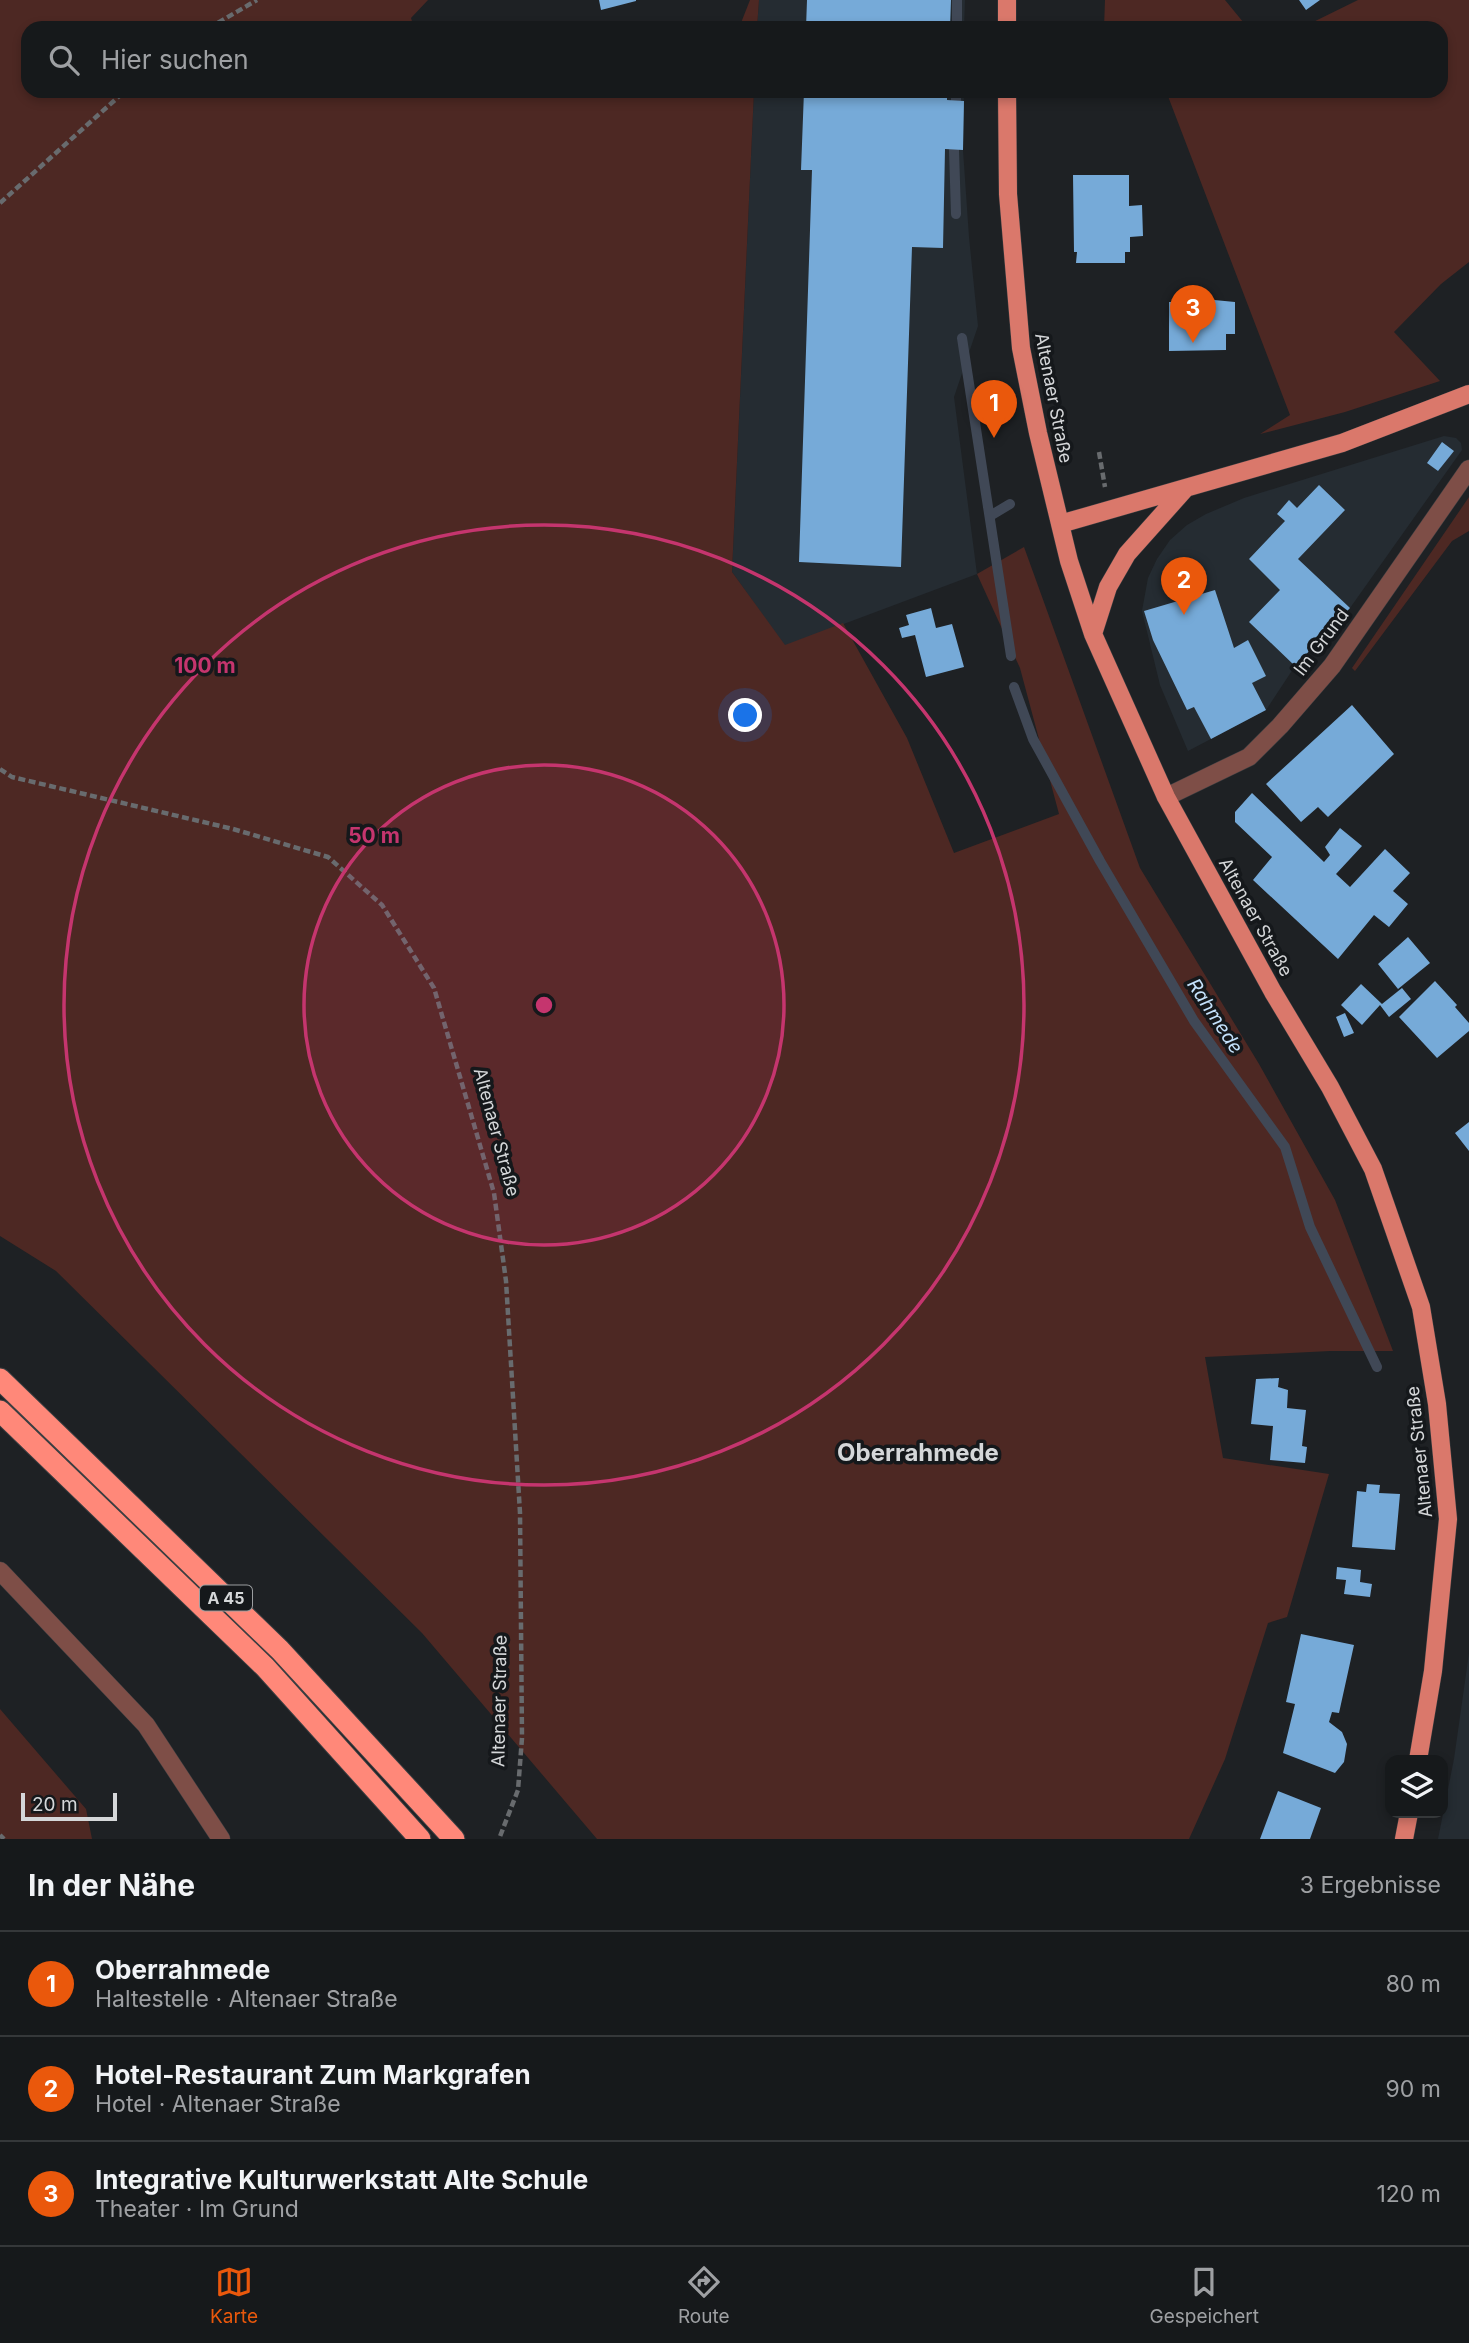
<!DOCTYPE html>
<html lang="de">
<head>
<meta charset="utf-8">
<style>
	:root { --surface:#16191b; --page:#1f2224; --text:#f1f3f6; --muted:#9ea0a3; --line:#35383a; --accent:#ea580c }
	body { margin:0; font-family:Inter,sans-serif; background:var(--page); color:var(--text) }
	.controls { position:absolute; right:21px; bottom:21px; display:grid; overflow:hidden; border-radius:14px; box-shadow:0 4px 10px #0003 }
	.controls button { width:63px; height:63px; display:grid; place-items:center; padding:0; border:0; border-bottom:2px solid var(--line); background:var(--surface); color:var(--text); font:35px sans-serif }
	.scale { position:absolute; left:21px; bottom:18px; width:96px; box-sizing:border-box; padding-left:7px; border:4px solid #d5d7d9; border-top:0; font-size:19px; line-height:24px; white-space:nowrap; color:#d5d7d9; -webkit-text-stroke:5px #15181b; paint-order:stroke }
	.you { position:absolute; left:746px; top:716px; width:24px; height:24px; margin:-18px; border:5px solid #fff; border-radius:50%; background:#1a73e8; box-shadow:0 0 0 10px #1a73e833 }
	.badge { display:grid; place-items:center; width:46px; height:46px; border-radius:50%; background:var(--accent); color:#fff; font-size:23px; font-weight:700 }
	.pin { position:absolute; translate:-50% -58px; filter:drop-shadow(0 2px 4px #0008) }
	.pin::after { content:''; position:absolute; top:37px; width:24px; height:21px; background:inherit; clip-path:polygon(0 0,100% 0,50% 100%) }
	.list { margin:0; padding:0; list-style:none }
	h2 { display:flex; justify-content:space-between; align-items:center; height:91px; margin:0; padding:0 28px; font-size:30px }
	h2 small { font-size:23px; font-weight:400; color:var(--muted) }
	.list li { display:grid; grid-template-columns:46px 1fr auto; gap:21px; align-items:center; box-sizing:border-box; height:105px; padding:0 28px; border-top:2px solid var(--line) }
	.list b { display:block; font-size:26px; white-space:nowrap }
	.list p { margin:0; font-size:23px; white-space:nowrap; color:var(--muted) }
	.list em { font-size:23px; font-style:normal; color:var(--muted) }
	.icon { flex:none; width:38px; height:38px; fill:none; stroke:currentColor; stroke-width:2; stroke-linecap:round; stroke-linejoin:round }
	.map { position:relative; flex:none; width:1469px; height:1839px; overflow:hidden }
	.search { position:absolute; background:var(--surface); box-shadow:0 4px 10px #0003; left:21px; right:21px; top:21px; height:77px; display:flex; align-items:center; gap:18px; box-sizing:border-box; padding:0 24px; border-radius:21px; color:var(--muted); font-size:26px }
	.sheet { height:406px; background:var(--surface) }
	nav { display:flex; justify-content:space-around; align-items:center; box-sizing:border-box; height:98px; border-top:2px solid var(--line); background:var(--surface); font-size:19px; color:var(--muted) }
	nav a { display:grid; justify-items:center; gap:4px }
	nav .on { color:var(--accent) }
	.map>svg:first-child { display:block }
</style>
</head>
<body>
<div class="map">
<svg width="1469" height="1839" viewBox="0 0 1469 1839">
	<rect width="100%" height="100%" fill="#1e2124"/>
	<!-- built -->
	<path fill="#252c32" d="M759 0H965L964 28H757Z
		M754 91H964L963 150 969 237 978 326 954 397 977 574 785 646 732 572Z
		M1444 436 1456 438 1461 443 1462 450 1350 608 1295 666 1266 710 1188 751 1160 685 1142 611 1148 578 1157 559 1170 540 1187 525 1206 514 1244 498Z
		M1469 1653V1839H1438L1454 1759Z"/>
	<!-- green -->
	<path fill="#4d2823" d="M0 0H428L411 18 414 28H28V91H754L732 572 785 645 843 623 907 738 954 853 1059 814 1020 668 977 574 1024 547 1140 868 1259 1064 1335 1200 1393 1351H1330L1205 1357 1223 1458 1329 1474 1287 1617 1268 1623 1225 1759 1189 1839H597L422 1633 56 1271 0 1236Z
		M750 0H759L757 28H739Z
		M1105 0H1225L1248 28H1104Z
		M1358 0H1469V262L1441 284 1394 332 1440 381 1345 412 1260 434 1290 415 1166 91H1441V28H1301Z
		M1469 497V531L1452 541 1355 671 1352 668Z
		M0 1709 86 1809 92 1839H0Z"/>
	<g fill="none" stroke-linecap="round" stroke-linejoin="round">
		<!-- stream -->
		<path stroke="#404856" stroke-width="10" d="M957 28V0
			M956 100V91
			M954 150 956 214
			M962 338 1011 656
			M990 516 1010 504
			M1014 687 1033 739 1100 861 1194 1021 1285 1147 1310 1227 1377 1367"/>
	</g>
	<!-- building -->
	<path fill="#76aad8" d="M599 0H636V1L601 10Z
		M807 0H951L950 28H806Z
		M1299 0H1320L1306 10Z
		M804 91H947V100L964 101 963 150 945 149 943 248 912 247 901 567 799 562 812 170H801Z
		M1073 175H1129V206L1142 205 1143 236 1130 237V252H1125V263H1076L1077 252H1074Z
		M1204 299 1235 302V334H1226V350L1169 351V302H1204Z
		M1442 442 1454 451 1438 471 1427 463Z
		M1319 485 1345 510 1298 559 1350 608 1295 666 1249 622 1280 590 1249 559 1285 521 1277 514 1289 500 1297 508Z
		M1215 590 1234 648 1248 640 1266 676 1252 683 1266 710 1211 739 1194 707 1187 710 1153 640 1144 611Z
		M931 608 936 628 952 624 964 667 926 677 915 635 902 638 899 628 909 625 906 615Z
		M1352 705 1394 754 1328 817 1318 807 1301 822 1266 784Z
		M1252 793 1324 862 1330 855 1325 847 1340 828 1362 846 1336 874 1350 887 1385 849 1410 873 1393 891 1408 904 1389 927 1374 915 1338 959 1253 880 1272 857 1235 822V812Z
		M1408 937 1430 963 1398 989 1378 964Z
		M1435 981 1457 1005 1455 1007 1469 1023V1031L1437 1058 1399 1017Z
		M1361 984 1382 1004 1402 988 1411 999 1389 1017 1380 1005 1362 1025 1341 1005Z
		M1345 1013 1354 1033 1344 1037 1336 1017Z
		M1469 1122V1151L1455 1133Z
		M1279 1378 1278 1387 1288 1390 1287 1408 1306 1410 1302 1446 1307 1447 1305 1463 1270 1460 1273 1426 1251 1424 1256 1379Z
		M1367 1484 1380 1485 1379 1493 1400 1494 1395 1550 1352 1547 1357 1491 1366 1492Z
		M1337 1567 1361 1570 1360 1582 1372 1584 1370 1597 1344 1594 1346 1580 1336 1579Z
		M1301 1634 1354 1645 1339 1713 1332 1712 1329 1722 1342 1732 1347 1744 1344 1762 1335 1773 1283 1753 1295 1704 1286 1702Z
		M1278 1791 1321 1808 1310 1839H1260Z"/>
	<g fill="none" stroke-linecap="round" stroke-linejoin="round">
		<defs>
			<path id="minor" d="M1166 797 1249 757 1280 726 1332 666 1469 469
				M0 1571 146 1725 221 1839"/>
			<path id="major" d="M1007 0V28
				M1007 91 1008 194 1021 348 1038 433 1069 561 1093 634 1166 797 1273 992 1330 1087 1373 1169 1421 1307 1437 1404 1448 1519 1433 1671 1418 1760
				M1060 524 1342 443 1469 394
				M1093 634 1108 587 1127 554 1185 489
				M1404 1839 1409 1813"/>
			<path id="highway" d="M0 1379 280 1650 454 1839
				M0 1411 265 1667 420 1839"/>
		</defs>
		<!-- minor casing -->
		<use href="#minor" stroke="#3b3e41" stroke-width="19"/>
		<!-- major casing -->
		<use href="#major" stroke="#3b3e41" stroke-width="19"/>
		<!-- highway casing -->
		<use href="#highway" stroke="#3b3e41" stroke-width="23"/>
		<!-- path -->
		<path stroke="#686b6e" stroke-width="4.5" stroke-dasharray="7 3.5" stroke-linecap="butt" d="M209 28 257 0
			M0 203 125 91
			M1099 452 1105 487
			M0 769 12 777 233 829 328 857 382 905 434 988 494 1193 506 1281 520 1513 522 1738 518 1790 499 1839
			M0 1835 4 1839"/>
		<!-- minor -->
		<use href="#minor" stroke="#7e4e47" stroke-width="18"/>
		<!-- major -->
		<use href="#major" stroke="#da786b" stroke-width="18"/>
		<!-- highway -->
		<use href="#highway" stroke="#ff8879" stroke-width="21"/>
	</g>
	<!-- distance rings -->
	<circle cx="544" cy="1005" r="240" fill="#c5356e" fill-opacity=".12"/>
	<g fill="none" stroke="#c5356e" stroke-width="3.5">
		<circle cx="544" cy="1005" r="240"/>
		<circle cx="544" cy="1005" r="480"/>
	</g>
	<g text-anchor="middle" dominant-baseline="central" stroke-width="7" stroke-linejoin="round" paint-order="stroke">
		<!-- shield labels -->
		<rect fill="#15181b" stroke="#9b9ea0" stroke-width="2" x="200" y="1585.5" width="52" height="25" rx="5"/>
		<g font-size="16" font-weight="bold" fill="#d5d7d9">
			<text x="226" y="1598">A 45</text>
		</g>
		<!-- street labels -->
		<g font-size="18" fill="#d5d7d9" stroke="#15181b">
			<text transform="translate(1054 398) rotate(79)">Altenaer Straße</text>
			<text transform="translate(1321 642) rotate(-53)">Im Grund</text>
			<text transform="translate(1256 917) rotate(61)">Altenaer Straße</text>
			<text transform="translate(497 1132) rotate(75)">Altenaer Straße</text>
			<text transform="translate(1419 1452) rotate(-96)">Altenaer Straße</text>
			<text transform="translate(499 1701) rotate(-89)">Altenaer Straße</text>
		</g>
		<!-- water labels -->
		<g font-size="19" font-style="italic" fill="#c5e2fc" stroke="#15181b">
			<text transform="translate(1215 1016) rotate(57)">Rahmede</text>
		</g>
		<!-- district labels -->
		<g font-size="24" font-weight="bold" fill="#d5d7d9" stroke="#15181b">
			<text x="918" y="1452">Oberrahmede</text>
		</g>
	</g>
	<circle cx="544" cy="1005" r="10" fill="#c5356e" stroke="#15181b" stroke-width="3.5"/>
	<g font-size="21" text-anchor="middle" font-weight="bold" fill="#c5356e" stroke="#15181b" stroke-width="7" stroke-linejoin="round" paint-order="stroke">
		<text x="205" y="673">100 m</text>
		<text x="374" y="843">50 m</text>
	</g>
</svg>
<div class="controls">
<button><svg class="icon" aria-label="layers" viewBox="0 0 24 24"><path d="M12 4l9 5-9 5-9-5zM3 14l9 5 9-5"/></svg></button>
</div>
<div class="scale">20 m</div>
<div class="you"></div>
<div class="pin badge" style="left:994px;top:438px">1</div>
<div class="pin badge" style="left:1184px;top:615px">2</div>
<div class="pin badge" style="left:1193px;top:343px">3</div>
<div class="search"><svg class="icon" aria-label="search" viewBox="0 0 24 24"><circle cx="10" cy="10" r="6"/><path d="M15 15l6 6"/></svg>Hier suchen</div>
</div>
<section class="sheet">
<h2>In der Nähe<small>3 Ergebnisse</small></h2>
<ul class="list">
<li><span class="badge">1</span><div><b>Oberrahmede</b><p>Haltestelle · Altenaer Straße</p></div><em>80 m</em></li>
<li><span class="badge">2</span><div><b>Hotel-Restaurant Zum Markgrafen</b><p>Hotel · Altenaer Straße</p></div><em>90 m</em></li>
<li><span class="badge">3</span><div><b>Integrative Kulturwerkstatt Alte Schule</b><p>Theater · Im Grund</p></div><em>120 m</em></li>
</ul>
</section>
<nav>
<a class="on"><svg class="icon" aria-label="map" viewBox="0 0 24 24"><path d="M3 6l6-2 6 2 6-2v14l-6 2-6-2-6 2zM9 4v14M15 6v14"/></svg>Karte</a>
<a><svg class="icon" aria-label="directions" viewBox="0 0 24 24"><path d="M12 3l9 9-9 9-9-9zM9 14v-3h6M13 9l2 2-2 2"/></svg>Route</a>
<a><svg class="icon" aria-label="saved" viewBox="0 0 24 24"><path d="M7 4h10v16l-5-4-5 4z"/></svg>Gespeichert</a>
</nav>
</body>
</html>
